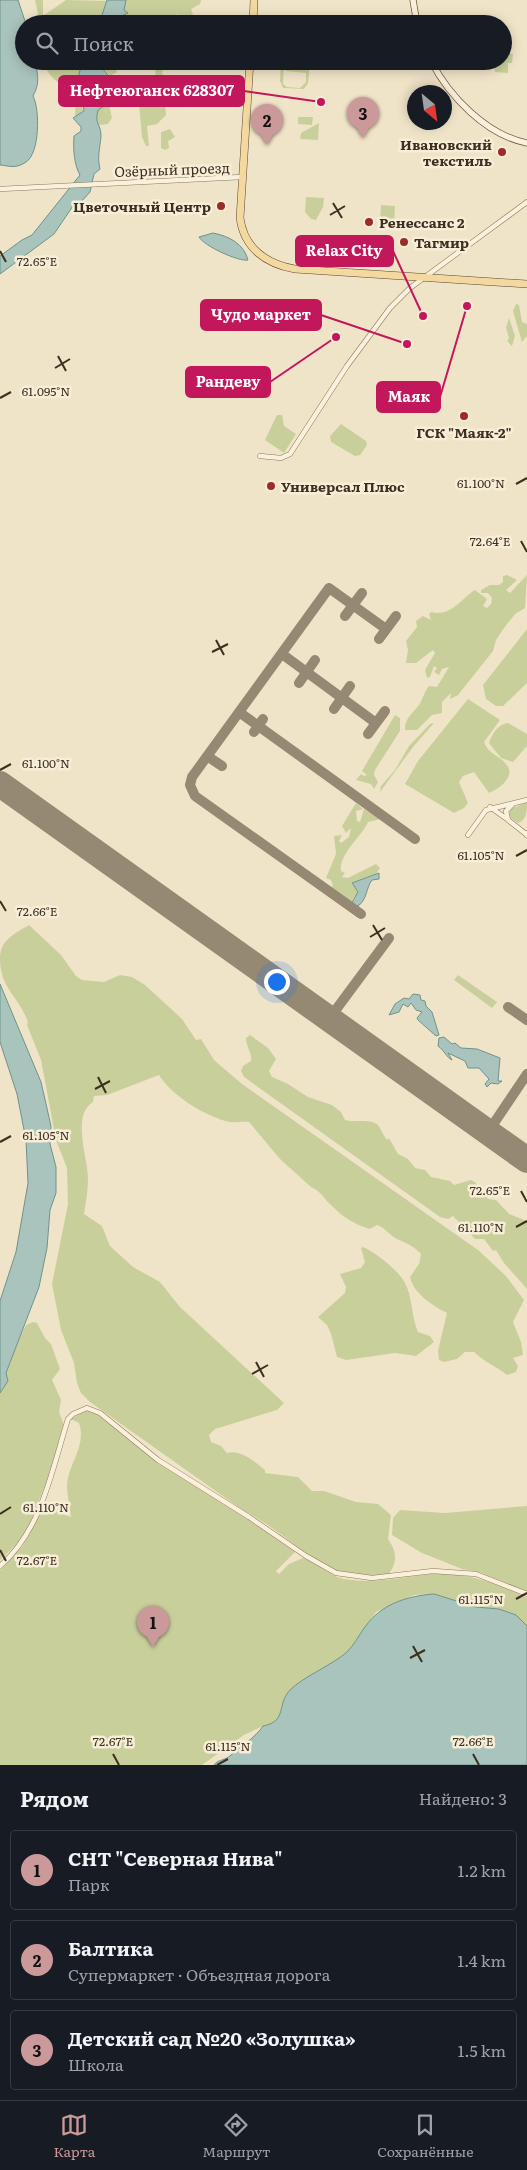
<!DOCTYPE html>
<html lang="ru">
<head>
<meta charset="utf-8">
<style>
	:root { --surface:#171b24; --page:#242831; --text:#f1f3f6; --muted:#9ea1a6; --line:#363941; --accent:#cc999b }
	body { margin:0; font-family:Literata,serif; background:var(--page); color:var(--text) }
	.compass { position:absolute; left:407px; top:85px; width:45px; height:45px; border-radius:50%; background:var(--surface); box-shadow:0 2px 12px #0003; rotate:151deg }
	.you { position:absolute; left:276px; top:981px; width:18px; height:18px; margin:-12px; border:4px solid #fff; border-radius:50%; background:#1a73e8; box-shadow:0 0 0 8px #1a73e833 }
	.badge { display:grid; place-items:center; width:32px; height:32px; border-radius:50%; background:var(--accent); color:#111; font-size:16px; font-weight:700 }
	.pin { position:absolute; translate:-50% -41px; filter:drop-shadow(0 1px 2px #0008) }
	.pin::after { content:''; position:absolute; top:26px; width:18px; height:15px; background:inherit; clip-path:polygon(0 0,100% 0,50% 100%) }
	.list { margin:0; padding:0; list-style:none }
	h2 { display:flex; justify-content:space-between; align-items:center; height:65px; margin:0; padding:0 20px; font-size:21px }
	h2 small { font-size:16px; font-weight:400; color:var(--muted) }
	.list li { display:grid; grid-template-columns:32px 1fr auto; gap:15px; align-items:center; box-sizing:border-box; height:80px; margin:0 10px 10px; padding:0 10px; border:1px solid var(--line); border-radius:5px }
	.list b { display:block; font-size:19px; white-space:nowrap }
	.list p { margin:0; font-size:16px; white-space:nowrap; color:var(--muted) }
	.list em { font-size:16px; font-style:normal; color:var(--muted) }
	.icon { flex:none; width:28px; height:28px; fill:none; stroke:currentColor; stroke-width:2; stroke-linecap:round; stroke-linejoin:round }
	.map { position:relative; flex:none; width:527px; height:1765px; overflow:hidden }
	.search { position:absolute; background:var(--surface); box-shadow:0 2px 12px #0003; left:15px; right:15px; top:15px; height:55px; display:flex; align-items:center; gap:12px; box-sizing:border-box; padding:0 18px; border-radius:28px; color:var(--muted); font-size:19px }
	.sheet { height:335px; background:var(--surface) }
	nav { display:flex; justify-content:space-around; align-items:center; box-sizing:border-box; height:70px; border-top:1px solid var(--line); background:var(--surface); font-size:14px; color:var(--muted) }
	nav a { display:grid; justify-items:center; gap:2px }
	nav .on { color:var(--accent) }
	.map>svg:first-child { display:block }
</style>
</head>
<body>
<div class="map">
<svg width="527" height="1765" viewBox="0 0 527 1765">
	<rect width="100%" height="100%" fill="#f0e4c8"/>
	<!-- green -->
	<path fill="#c9cf9b" d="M35 0H43V16L66 0 107 1 99 24H40Z
		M126 0H201L200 4 191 9 193 15 190 19H184L176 14 178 24H117Z
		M503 53 513 54 512 63H508V73L495 72 494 61H503Z
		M40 61H84L79 73 83 113 75 116 76 89 73 86C56 87 50 74 40 61Z
		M103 61H132L131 68 128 70 124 64H114L117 72 110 76 102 68Z
		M151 61H178L171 68 163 70 162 73 171 86 165 105 166 115 157 124 147 126 149 146H146L142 137 139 103 146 85H151C157 77 157 70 151 61Z
		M281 61H284L283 84 287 87 300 88 306 82V73L286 71V61H310L308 83 304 89 283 88 280 81Z
		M110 87 114 96 109 105 112 118 108 124 99 125 95 121 98 110 104 104 103 95Z
		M298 117H313L312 125 298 124Z
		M319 123 318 140 300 139 301 133Z
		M170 129 175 137 168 141 169 148 165 150 161 148V132Z
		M306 197 324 198 323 207 316 220 311 219 305 212Z
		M381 205 395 206 394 224 380 223Z
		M516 304 519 305 522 322 527 324V336L522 342 513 311Z
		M509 318 515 336 512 346 507 341 509 338 506 328Z
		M277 415H282L284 426 296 434 284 453 265 440Z
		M341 424 366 441 367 445 360 455 355 456 331 442 330 436Z
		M507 575 517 580 506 590 510 593 527 575 525 608 515 614 504 628 496 640 493 651 458 695 450 699 451 693 442 702V713L432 715 417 730H405C404 719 413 713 419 705 423 699 424 692 429 686L437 687 449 667 442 669 439 675 434 672 437 668 434 666 430 677 427 678 425 670 435 653 433 650 416 663H406L408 650 406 641 417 627 416 621 423 616 431 620 429 614 431 612C450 618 463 597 475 590L487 599 483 606 487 608 491 604 492 598 488 593H481V590L490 585H499L503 582V576Z
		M527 629V683L503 706H496L486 699 483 685Z
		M468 699 500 720 484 742C488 754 499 755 506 764 517 776 499 789 489 793L474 772 463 776 459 782 468 803 464 808 454 813 405 784 418 761Z
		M395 715 400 718V731L375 770 374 775 378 782 374 789 371 784 356 780 361 774 364 776 367 775 362 771Z
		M434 723 413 747 380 792 381 786 395 770 409 746 430 724Z
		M508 723 527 734V746L513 762 501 758 489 743C492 734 498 724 508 723Z
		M527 802C527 811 527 820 518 823L508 816 511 809Z
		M356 803 363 809 356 811 357 821 360 822 364 809 381 819 368 822C361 838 339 853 341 871L345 873 342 877 348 878 376 864 380 868 376 874 351 883 358 892 350 903V907L321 885 323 883 330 887 333 886 331 880 326 878 336 854 334 836 342 835 339 841 341 843 349 837 351 828 346 833 342 826Z
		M29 925 61 955 76 976 82 980 104 982 120 975 132 977 145 985 182 1019 196 1040 201 1039 214 1060 242 1084 478 1250 506 1276 524 1300 513 1322 521 1342 523 1355 513 1358 518 1366 516 1372 507 1375C496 1366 484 1362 474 1352H465L457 1359 444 1362 439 1360 438 1351 447 1313C433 1306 413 1293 410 1277L419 1264 421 1254C413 1246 407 1243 397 1239 389 1235 386 1228 377 1225L370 1229C355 1225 343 1217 332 1206 324 1199 321 1191 311 1187L280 1159 249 1122C244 1121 237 1123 230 1122 206 1117 172 1096 159 1075L107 1095 94 1096 93 1102C71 1115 88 1158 88 1179 88 1190 86 1202 84 1214L102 1226 110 1246 133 1267 160 1282 180 1307 284 1403 277 1410 215 1429 209 1435 211 1442 221 1446 227 1453C241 1449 255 1462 265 1470V1473L298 1477 312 1491H324L356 1502 378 1504 391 1515 388 1539C397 1552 398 1562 388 1575 372 1576 349 1578 334 1570 302 1554 275 1526 244 1511L90 1402 81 1393 77 1383 74 1363 61 1330 52 1284 68 1204 67 1168 56 1140 41 1060 27 1025 28 1022C19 997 0 988 0 959 0 940 14 934 29 925Z
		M458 975 497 1002 492 1008 454 980Z
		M250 1035 268 1048 276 1059 269 1071 272 1077 288 1084 308 1097 332 1105 341 1112 345 1120C355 1123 370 1118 378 1125 381 1129 383 1135 387 1140L389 1138 398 1154 408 1159 415 1168 425 1170 431 1177 450 1181 454 1185 471 1180 475 1182 488 1199 496 1200 509 1214 527 1221V1289L504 1263 496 1250 493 1251 484 1239H475L453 1216 448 1219 440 1217 244 1077 241 1071 243 1066 251 1061C252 1052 246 1047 246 1038Z
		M363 1247C374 1251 400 1272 405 1283 413 1298 411 1316 418 1332L430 1336 434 1342 416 1356 395 1353 346 1360 337 1357 331 1334 327 1325 318 1317 345 1293 346 1287 340 1274 361 1268 365 1262 361 1248Z
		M33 1322 37 1323 45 1338 51 1344 60 1369 52 1380 61 1400 59 1412 64 1425 47 1480 29 1526 18 1543 0 1560V1390L20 1337 26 1325Z
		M87 1410 98 1415 157 1462 248 1519 295 1552 276 1571 279 1574 289 1564 303 1558C318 1563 329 1576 344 1579 373 1584 403 1577 432 1574 466 1572 497 1583 527 1598V1626L516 1615 499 1609 476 1607 434 1594 414 1595 376 1612 349 1650 282 1704 280 1716 274 1724 263 1726 244 1735 202 1765H0V1570L22 1547 44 1507 71 1517C70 1507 67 1495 67 1485 68 1464 87 1446 79 1423L71 1419Z
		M527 1506V1592L480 1572 462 1569 422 1553 392 1535 393 1518 400 1510 445 1513Z"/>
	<!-- water -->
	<path fill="#a9c4bc" stroke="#6f938a" d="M0 0H18L26 24H24V61H35C38 76 40 83 33 96 40 109 40 153 26 162 16 169 10 166 0 165Z
		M107 0H126L124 10 128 13 119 17 117 24H99Z
		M84 61H103L102 68 112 80 110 87 103 95 104 106 98 110C94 125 101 123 101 136 100 148 97 157 100 169L94 174 90 192 81 202 73 206 54 234 0 274V256L22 240 32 235 80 175C74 165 73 148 74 136L81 131V127L73 118 84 111 79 73Z
		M213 233C229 236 244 244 248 260 239 262 204 246 199 237Z
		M379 873V879L372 880C366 888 367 900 358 906L351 904 358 892 352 883Z
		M0 984 41 1082 51 1126 50 1144 56 1167V1193L50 1210 47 1248 39 1287 6 1373 8 1381 0 1393V1301L16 1252 28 1183 26 1140 17 1094 0 1042Z
		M413 994 420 995 421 1000 425 1001 426 1006 432 1012 439 1035 436 1036 418 1020 417 1018 422 1012 416 1010 411 1003 408 1007 403 1004 399 1012 389 1015 395 1004 404 998 409 999Z
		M444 1037 452 1044 455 1043 461 1048 477 1049 500 1058 498 1081H502L498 1084 491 1083 487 1087 485 1084 489 1079 479 1068H468L465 1061 448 1053 452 1060C447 1058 444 1050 438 1046L439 1038Z
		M434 1594 476 1607 499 1609 516 1615 527 1626V1765H214C218 1759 225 1761 231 1755 241 1746 255 1738 263 1726 288 1721 276 1705 290 1690 303 1677 332 1665 347 1652 354 1645 359 1635 365 1627 381 1604 407 1596 434 1594Z"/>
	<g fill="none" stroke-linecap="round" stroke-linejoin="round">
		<!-- taxiway -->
		<path stroke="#968974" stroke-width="10" d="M345 616 362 593
			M379 639 396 616
			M282 654 376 723
			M299 683 315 660
			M334 709 350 686
			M239 712 415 839
			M254 732 263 719
			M368 734 385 711
			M207 756 222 766
			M361 914 195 796 190 785 192 777 329 588 386 629
			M508 1007 527 1020
			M329 1019 389 938
			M488 1132 527 1074"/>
		<!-- runway -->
		<path stroke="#968974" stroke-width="26" d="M0 784 527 1160"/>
		<defs>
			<path id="minor" d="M0 189 242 177
				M260 456 281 458 290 454 347 366 390 308 410 288 527 202
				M513 804 506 811 508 820 526 834
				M490 807 507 819
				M468 835 486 810 527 800
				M0 1566C42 1530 52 1469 68 1419L73 1414 87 1408 100 1413 158 1460 249 1517 306 1556 336 1573 372 1578 433 1571 476 1574 527 1594"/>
			<path id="tertiary" d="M527 833V835"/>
			<path id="secondary" d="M413 0 417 24
				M431 61C449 96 486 135 527 143"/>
			<path id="primary" d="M253 24 254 0
				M250 61 240 218C244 248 266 264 295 269L527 284"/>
		</defs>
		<!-- minor casing -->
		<use href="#minor" stroke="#8d765c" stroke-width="5.5"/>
		<!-- tertiary casing -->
		<use href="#tertiary" stroke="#8d765c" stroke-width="6"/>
		<!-- secondary casing -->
		<use href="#secondary" stroke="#6f573f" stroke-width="7"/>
		<!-- primary casing -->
		<use href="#primary" stroke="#5b4430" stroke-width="8"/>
		<!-- minor -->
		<use href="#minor" stroke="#faf1dc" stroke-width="4.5"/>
		<!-- tertiary -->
		<use href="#tertiary" stroke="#faf1dc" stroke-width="5"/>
		<!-- secondary -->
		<use href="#secondary" stroke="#faf1dc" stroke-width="5.5"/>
		<!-- primary -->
		<use href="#primary" stroke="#f3d9a0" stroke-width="7"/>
	</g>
	<!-- ticks -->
	<path fill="none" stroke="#3d2e20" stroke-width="2" d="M333 203 342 218M330 215 345 206M0 251 6 262M58 356 66 371M55 368 70 359M0 398 11 392M516 484 527 478M521 541 527 552M216 640 224 655M212 652 228 644M0 770 11 764M516 856 527 850M0 901 6 911M373 925 382 940M370 937 385 928M98 1077 106 1093M95 1089 110 1081M0 1142 11 1136M521 1191 527 1202M516 1227 527 1221M256 1362 264 1377M252 1374 268 1365M0 1514 11 1507M0 1550 6 1561M516 1599 527 1593M413 1646 422 1662M410 1658 425 1650M113 1754 119 1765M473 1754 479 1765M217 1765 228 1759"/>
	<!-- markers -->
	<g fill="#9e2a2b" stroke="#f7eed8" stroke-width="2">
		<circle cx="502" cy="152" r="5"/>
		<circle cx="221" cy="206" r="5"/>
		<circle cx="369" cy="222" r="5"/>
		<circle cx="404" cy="242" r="5"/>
		<circle cx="464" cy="416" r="5"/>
		<circle cx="271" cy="486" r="5"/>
	</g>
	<g text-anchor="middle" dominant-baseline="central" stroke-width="5" stroke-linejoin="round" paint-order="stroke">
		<!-- poi labels -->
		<g font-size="14" font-weight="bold" fill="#3d2e20" stroke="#f7eed8" text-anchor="start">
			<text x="492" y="144" text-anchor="end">Ивановский<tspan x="492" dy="16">текстиль</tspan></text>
			<text x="211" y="206" text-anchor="end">Цветочный Центр</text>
			<text x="379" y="222">Ренессанс 2</text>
			<text x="414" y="242">Тагмир</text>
			<text x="464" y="432" text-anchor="middle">ГСК "Маяк-2"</text>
			<text x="281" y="486">Универсал Плюс</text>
		</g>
		<!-- street labels -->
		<g font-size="14" fill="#3d2e20" stroke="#f7eed8">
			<text transform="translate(172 169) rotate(-2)">Озёрный проезд</text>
		</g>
	</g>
	<g font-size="12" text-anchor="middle" fill="#3d2e20" stroke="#f7eed8" stroke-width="5" stroke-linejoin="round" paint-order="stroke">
		<text x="37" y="266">72.65°E</text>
		<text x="46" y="396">61.095°N</text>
		<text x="481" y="488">61.100°N</text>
		<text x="490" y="546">72.64°E</text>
		<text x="46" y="768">61.100°N</text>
		<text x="481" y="860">61.105°N</text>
		<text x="37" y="916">72.66°E</text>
		<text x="46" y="1140">61.105°N</text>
		<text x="490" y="1195">72.65°E</text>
		<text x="481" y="1232">61.110°N</text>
		<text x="46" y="1512">61.110°N</text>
		<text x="37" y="1565">72.67°E</text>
		<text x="481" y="1604">61.115°N</text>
		<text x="113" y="1746">72.67°E</text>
		<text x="473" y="1746">72.66°E</text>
		<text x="228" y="1751">61.115°N</text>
	</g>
	<!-- callouts -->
	<path fill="none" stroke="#c2185b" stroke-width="2" d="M321 102L244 91M423 316L393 251M407 344L321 315M336 337L270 382M467 306L440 397"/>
	<g fill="#c2185b" stroke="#f7eed8" stroke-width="2">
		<circle cx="321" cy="102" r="5"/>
		<circle cx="423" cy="316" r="5"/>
		<circle cx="407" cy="344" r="5"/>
		<circle cx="336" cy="337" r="5"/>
		<circle cx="467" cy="306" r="5"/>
	</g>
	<g fill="#c2185b" stroke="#c2185b" stroke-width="2">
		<rect x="59" y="76" width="185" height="30" rx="5"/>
		<rect x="296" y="236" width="97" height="30" rx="5"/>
		<rect x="201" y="300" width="120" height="30" rx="5"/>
		<rect x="186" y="367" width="84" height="30" rx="5"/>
		<rect x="377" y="382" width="63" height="30" rx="5"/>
	</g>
	<g font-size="15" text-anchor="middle" font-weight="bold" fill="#fff">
		<text x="152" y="96">Нефтеюганск 628307</text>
		<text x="344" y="256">Relax City</text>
		<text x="261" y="320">Чудо маркет</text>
		<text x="228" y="387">Рандеву</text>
		<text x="409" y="402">Маяк</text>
	</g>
</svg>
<svg class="compass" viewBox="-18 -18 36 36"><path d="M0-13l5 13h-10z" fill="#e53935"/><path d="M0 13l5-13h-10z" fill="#9ea1a6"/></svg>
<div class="you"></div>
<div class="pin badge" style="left:153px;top:1647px">1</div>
<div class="pin badge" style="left:267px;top:145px">2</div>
<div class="pin badge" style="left:363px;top:138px">3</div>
<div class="search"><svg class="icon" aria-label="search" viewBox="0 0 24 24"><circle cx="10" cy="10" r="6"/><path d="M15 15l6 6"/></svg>Поиск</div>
</div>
<section class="sheet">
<h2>Рядом<small>Найдено: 3</small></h2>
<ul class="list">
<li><span class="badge">1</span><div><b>СНТ &quot;Северная Нива&quot;</b><p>Парк</p></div><em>1.2 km</em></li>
<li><span class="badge">2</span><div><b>Балтика</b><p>Супермаркет · Объездная дорога</p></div><em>1.4 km</em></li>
<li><span class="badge">3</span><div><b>Детский сад №20 «Золушка»</b><p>Школа</p></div><em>1.5 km</em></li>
</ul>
</section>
<nav>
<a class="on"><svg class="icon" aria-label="map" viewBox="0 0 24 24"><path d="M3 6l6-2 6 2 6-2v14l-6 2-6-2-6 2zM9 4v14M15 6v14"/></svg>Карта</a>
<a><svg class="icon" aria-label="directions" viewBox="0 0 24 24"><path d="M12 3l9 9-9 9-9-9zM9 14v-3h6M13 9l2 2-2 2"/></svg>Маршрут</a>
<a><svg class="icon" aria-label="saved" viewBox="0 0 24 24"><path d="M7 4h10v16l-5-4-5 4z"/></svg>Сохранённые</a>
</nav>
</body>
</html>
